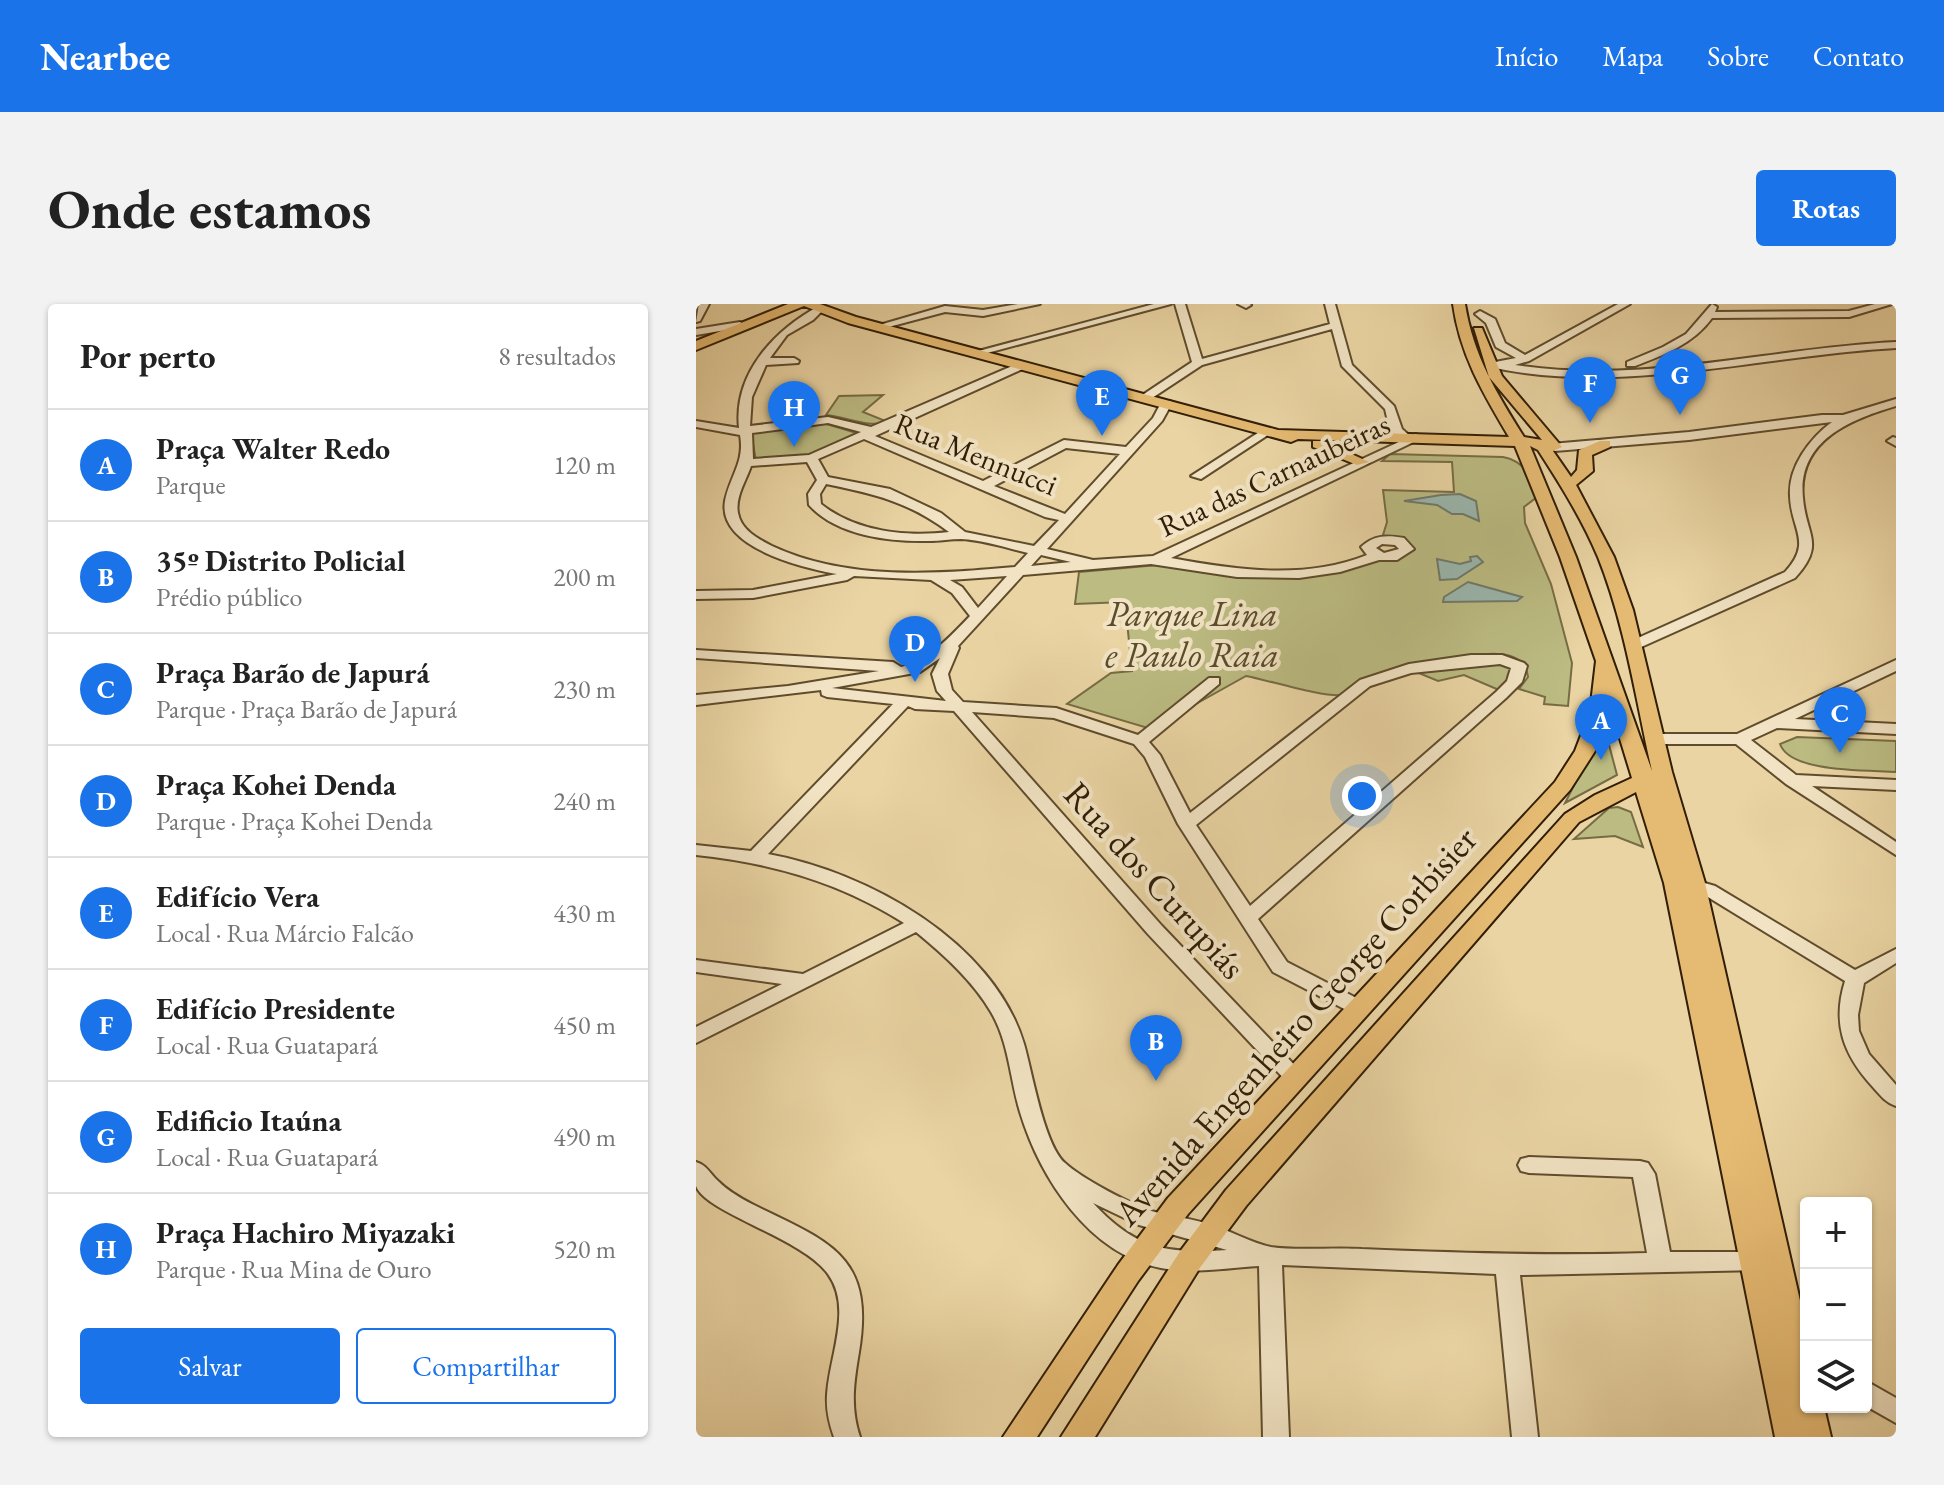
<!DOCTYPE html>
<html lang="pt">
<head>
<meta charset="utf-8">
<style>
	:root { --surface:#fff; --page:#f2f2f2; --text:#222; --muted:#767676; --line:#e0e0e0; --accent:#1a73e8 }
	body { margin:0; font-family:"EB Garamond",serif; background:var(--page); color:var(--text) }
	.controls { position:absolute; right:24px; bottom:24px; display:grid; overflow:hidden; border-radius:8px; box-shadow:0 2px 6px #0004 }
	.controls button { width:72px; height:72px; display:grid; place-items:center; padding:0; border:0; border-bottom:2px solid var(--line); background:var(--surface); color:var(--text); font:40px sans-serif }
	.you { position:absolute; left:666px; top:492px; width:28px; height:28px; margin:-20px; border:6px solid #fff; border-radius:50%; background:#1a73e8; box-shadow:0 0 0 12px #1a73e833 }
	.badge { display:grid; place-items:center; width:52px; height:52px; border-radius:50%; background:var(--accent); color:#fff; font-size:26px; font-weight:700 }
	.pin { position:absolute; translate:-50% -66px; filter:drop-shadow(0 2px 4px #0008) }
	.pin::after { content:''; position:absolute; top:42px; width:28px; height:24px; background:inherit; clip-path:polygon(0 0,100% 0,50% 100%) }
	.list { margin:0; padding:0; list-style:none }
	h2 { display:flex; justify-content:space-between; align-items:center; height:104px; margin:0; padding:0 32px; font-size:34px }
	h2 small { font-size:26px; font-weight:400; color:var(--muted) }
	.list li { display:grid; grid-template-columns:52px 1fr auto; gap:24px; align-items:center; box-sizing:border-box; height:112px; padding:0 32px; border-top:2px solid var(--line) }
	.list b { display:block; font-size:30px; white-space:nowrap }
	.list p { margin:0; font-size:26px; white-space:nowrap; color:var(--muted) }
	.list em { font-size:26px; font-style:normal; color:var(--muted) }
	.actions { display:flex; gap:16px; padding:24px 32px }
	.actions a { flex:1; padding:18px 0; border:2px solid var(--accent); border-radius:8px; text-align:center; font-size:28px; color:var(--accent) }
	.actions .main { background:var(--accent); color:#fff }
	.icon { flex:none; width:44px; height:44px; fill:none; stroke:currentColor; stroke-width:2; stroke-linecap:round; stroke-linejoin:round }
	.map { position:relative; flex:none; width:1200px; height:1133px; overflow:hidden; border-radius:8px }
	header { display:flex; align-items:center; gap:48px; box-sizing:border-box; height:112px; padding:0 40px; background:var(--accent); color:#fff }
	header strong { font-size:38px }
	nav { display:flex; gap:44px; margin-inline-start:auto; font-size:28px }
	.intro { display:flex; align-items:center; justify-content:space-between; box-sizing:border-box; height:192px; padding:0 48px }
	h1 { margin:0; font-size:56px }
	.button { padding:20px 36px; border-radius:8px; background:var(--accent); color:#fff; font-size:28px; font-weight:700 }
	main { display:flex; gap:48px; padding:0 48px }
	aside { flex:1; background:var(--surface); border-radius:8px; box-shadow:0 2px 6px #0004 }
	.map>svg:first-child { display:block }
</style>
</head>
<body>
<header>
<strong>Nearbee</strong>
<nav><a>Início</a><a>Mapa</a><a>Sobre</a><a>Contato</a></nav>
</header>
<div class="intro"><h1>Onde estamos</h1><a class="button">Rotas</a></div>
<main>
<aside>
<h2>Por perto<small>8 resultados</small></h2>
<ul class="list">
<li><span class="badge">A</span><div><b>Praça Walter Redo</b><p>Parque</p></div><em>120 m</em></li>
<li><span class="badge">B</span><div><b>35º Distrito Policial</b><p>Prédio público</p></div><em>200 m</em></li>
<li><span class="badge">C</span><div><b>Praça Barão de Japurá</b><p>Parque · Praça Barão de Japurá</p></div><em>230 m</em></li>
<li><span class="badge">D</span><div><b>Praça Kohei Denda</b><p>Parque · Praça Kohei Denda</p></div><em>240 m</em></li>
<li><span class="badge">E</span><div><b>Edifício Vera</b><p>Local · Rua Márcio Falcão</p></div><em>430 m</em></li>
<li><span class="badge">F</span><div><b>Edifício Presidente</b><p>Local · Rua Guatapará</p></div><em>450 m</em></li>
<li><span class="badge">G</span><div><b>Edificio Itaúna</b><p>Local · Rua Guatapará</p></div><em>490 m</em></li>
<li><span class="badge">H</span><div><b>Praça Hachiro Miyazaki</b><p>Parque · Rua Mina de Ouro</p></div><em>520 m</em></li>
</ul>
<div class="actions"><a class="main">Salvar</a><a>Compartilhar</a></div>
</aside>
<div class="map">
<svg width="1200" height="1133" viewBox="0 0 1200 1133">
	<rect width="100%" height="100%" fill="#ead4a3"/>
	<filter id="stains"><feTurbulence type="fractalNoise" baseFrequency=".0025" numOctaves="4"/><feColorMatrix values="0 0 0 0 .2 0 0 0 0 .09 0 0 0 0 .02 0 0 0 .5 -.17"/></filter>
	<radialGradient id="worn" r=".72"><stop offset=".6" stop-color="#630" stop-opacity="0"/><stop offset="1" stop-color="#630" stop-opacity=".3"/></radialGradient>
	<!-- green -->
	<path fill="#bbbb82" stroke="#766c44" stroke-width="2" d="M187 91 167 108 192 118C171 124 152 113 130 111L143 92Z
		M124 118 164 130 118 151 60 157 55 129Z
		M694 150 807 153C829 157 836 174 841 193L828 203 829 219 855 280 876 359 872 402 848 400 849 393 823 385 832 373C824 313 677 387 647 391 628 394 572 376 550 372L455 425 371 400 415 369 436 367 429 298 379 300 383 268 462 261 597 270 707 251 698 235 687 231 691 218 687 186 758 188 756 158 686 157Z
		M810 359 817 363 815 373 803 386 768 371 742 377 718 367Z
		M908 422 921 471 869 499Z
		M1101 433 1200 437V468C1172 466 1094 469 1084 440Z
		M922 503 935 508 947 543 919 532 878 535 913 504Z"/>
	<!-- water -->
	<path fill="#9ab7ae" stroke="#707a6b" stroke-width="2" d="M745 191 764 190 780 197 783 217 767 210H756L741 201 708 197Z
		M781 252 787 258 761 275 744 276 741 255 764 260 775 257 774 253Z
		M772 278 826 293 821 297 747 298 748 293Z"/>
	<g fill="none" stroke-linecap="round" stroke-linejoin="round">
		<defs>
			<path id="minor" d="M3 0H13L4 17 0 18Z
				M322 0H344L287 12 249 8 185 25 180 22 249 2 287 6Z
				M458 0H475L280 52 275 49Z
				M479 0H489L506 55 634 20 629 0H639L656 61 698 102 706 125 714 132 720 130 726 134 475 254C540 266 608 276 671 251L665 243C678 231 691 231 708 234L718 245 701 256H683L644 268 603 274 541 273 455 260 327 271 262 342 263 344 252 370 256 386 267 398 360 404 442 431 513 374H523V380L453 438 464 451 494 509 664 376 713 360 775 351H806L828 359 831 362 826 378 810 394 562 615 591 658 670 699 673 704 670 709H656L577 668 482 520 449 453 438 440 358 414 276 408 466 622 606 769 609 774 606 779H592L452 630 258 407 219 405 212 402 72 550C171 568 297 637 328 740 336 767 348 841 369 859 385 874 437 902 459 908 479 913 499 915 518 922 537 928 556 939 575 943 601 947 638 943 666 945 761 949 855 952 951 949L937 873 833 869 825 867 822 861 825 855 833 853 944 857 952 859 959 870 974 948H1066L1074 950 1078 957 1074 964 1066 966 824 971 842 1133H816L800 970 586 961 593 1133H567L563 962C530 964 497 970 465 964 393 950 344 874 324 808 314 775 313 738 295 708 277 677 248 651 220 628L0 739V723L86 680 0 668V656L107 670 208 619C143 578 76 559 0 551V541L55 547 197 400 131 393 126 391 125 386 0 401V391L92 382 183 367 0 354V346L197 358 205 363C231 358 256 331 274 312L256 289 235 276 158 272 151 276 57 294 0 295V287L57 286 141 270C108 264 21 244 29 197 34 172 49 158 44 131L0 123V117L43 124C37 69 79 26 123 2L128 5 117 16 91 31 74 54H98L103 57 102 59 70 61 56 93 54 122 132 113 175 123 323 59H331V63L179 132 287 177 368 136 430 143 457 114 466 97H474L476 99 466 117 351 245 397 256 457 252 705 137 694 126 689 105 646 62 636 25 506 61 453 96H445V92L496 58ZM132 119 165 128 113 151 57 155 56 129ZM168 135 349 213 363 216 338 242 269 228 245 209 194 185 132 173 122 155ZM370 144 424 150 369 210 298 182ZM111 158 121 176 112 190 113 201C141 232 194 238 234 237 244 237 255 235 265 235 287 236 311 244 332 249L319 263C240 270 151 277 76 242 62 235 45 226 42 209 39 193 50 177 55 162ZM130 180C179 190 213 198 253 228 210 233 160 228 125 200L124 190ZM686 240 699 241 703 245 688 249 680 244ZM345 251 375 258 335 262ZM311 272 282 304 266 283 254 276ZM244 354 236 370 241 387 250 397 136 384 224 368ZM804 360 815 364 811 377 800 388 554 602 500 521 674 382 715 369ZM397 899 443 921 531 946C471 950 439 945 397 899Z
				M542 0H554L555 1 550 4Z
				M922 0H934L833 57 819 61C945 81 1074 44 1200 38V44C1066 51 928 92 794 63V59L820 54 800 43 790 19 779 10 784 7 799 15 809 39 829 51Z
				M1016 0 1021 3 1019 8 1153 7 1179 0H1196L1153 13 1016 14C997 40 968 51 939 62H931V58L967 43 990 30Z
				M44 18 49 21 48 23 0 31V25Z
				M1200 95V102C1156 115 1101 136 1107 194 1110 232 1130 240 1099 274L943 344H933V338L1089 268C1117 238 1095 226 1094 192 1092 163 1114 134 1136 118L993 136 859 147 853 143 855 140 993 128 1126 111H1147Z
				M568 125 578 127 505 175 495 172Z
				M1197 133 1200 134V142L1191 137Z
				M1200 356V367L1099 415 1200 420V430L1081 424 1055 436 1100 471 1200 476V486L1116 482 1200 538V551L1090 480 1040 440H958L950 435 958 430H1041Z
				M988 573 1019 582 1159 666 1200 645V659L1168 679 1162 711 1163 727 1173 750 1200 781V802C1190 799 1183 790 1176 782 1147 750 1136 719 1149 677L1007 590 982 583 979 579 982 575Z
				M0 858C11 861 14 870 22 877 32 887 46 895 58 901 133 938 179 951 163 1048 158 1078 154 1103 164 1133H138C133 1119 130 1106 131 1091 133 1053 157 1004 132 970 106 934 10 909 0 882 0 876 0 864 0 858Z
				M1170 1077 1200 1094V1119L1170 1102Z"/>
			<path id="major" d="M92 0H124L160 13 582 126 813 133C787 89 764 51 757 0H769C777 51 801 90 828 133L846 136 793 73 778 24H786L806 72 866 143 857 147 875 173 881 166 883 146 904 137H914V143L896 151 897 167 880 181 918 253 937 306 976 468 1009 579 1110 1023V1103H1128L1135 1133H1079L968 579 940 488 883 518 550 902 503 965 399 1133H365L483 949 530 886 869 510 899 491 936 474 914 402 899 447 874 486 492 910 442 977 341 1133H307L422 961 472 894 859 478 879 447 894 408 900 357 864 253 819 142 602 135 595 138 152 19 108 2 0 46V37ZM834 142 842 146C864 180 886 215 902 253 929 320 940 396 956 467L880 253Z
				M617 137H627L673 158 661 161 617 143Z"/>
		</defs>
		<!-- minor casing -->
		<use href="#minor" stroke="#5f4c2d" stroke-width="4"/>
		<!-- major casing -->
		<use href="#major" stroke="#311e06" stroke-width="4"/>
		<!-- minor -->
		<use href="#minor" fill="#f1e3c3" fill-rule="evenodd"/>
		<!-- major -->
		<use href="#major" fill="#e5ba72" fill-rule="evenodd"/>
	</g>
	<g text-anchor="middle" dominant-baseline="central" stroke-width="8" stroke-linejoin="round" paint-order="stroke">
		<!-- far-street labels -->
		<g font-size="30" fill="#311e06" stroke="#f1e3c3">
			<text transform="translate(280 150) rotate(22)">Rua Mennucci</text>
			<text transform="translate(578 171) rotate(-25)">Rua das Carnaubeiras</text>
		</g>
		<!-- park labels -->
		<g font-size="36" font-style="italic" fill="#5a4d2b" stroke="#f1e3c3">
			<text x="496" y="309">Parque Lina<tspan x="496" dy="41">e Paulo Raia</tspan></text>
		</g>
		<!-- street labels -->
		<g font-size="36" fill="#311e06" stroke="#f1e3c3">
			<text transform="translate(459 576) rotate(48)">Rua dos Curupiás</text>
			<text transform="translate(599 722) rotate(-48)">Avenida Engenheiro George Corbisier</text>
		</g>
	</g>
	<rect width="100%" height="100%" filter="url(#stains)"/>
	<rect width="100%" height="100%" fill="url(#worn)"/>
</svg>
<div class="controls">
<button>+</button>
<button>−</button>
<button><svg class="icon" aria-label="layers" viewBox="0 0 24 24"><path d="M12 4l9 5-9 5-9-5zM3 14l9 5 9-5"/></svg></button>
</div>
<div class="you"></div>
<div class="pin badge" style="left:905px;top:456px">A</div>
<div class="pin badge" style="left:460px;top:777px">B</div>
<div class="pin badge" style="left:1144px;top:449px">C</div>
<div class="pin badge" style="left:219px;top:378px">D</div>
<div class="pin badge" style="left:406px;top:132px">E</div>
<div class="pin badge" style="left:894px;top:119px">F</div>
<div class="pin badge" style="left:984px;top:111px">G</div>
<div class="pin badge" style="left:98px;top:143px">H</div>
</div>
</main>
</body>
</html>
